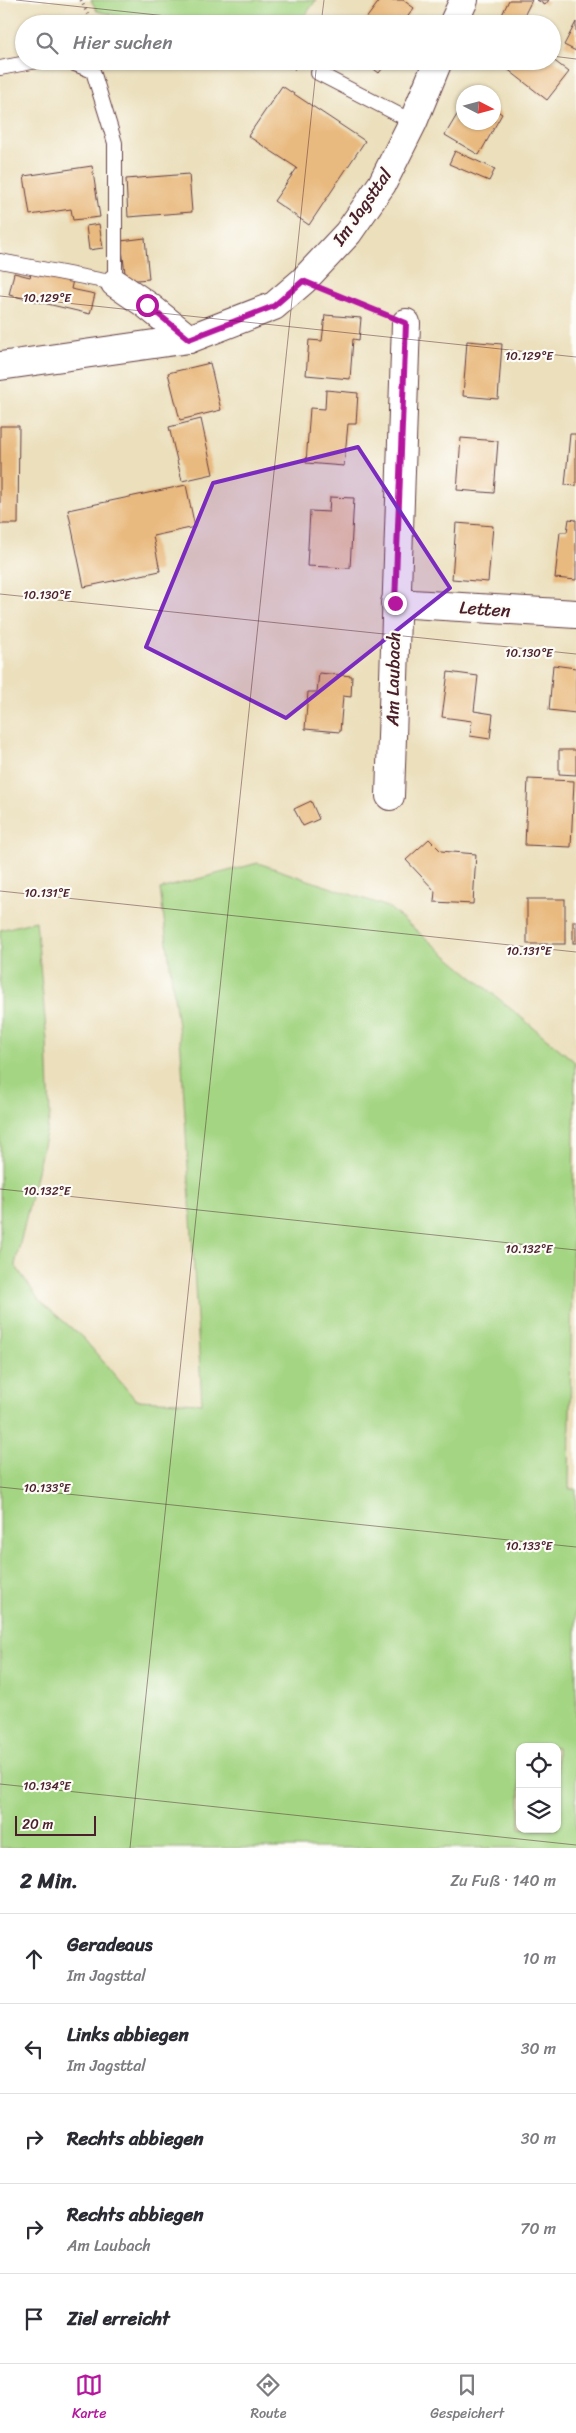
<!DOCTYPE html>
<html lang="de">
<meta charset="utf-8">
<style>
:root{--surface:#fff;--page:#f7f7f7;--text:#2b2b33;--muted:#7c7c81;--line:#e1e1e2;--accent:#b5179e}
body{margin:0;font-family:Sriracha,sans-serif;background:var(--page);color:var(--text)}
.controls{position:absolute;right:15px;bottom:15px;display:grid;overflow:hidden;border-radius:10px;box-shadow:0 1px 4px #0004}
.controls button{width:45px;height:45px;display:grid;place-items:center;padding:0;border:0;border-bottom:1px solid var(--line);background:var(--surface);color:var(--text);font:25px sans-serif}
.compass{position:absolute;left:456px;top:85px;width:45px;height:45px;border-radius:50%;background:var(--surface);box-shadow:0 1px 4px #0004;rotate:96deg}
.scale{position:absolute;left:15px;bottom:12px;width:81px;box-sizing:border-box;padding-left:5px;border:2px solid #4a1f2b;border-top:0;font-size:14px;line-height:18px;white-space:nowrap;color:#4a1f2b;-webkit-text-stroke:4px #fdfcf7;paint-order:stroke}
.stop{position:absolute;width:15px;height:15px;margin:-11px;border:4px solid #b5179e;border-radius:50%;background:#fff}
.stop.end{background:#b5179e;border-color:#fff;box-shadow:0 1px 5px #0008}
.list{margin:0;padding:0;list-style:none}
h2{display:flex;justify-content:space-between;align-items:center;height:65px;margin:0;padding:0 20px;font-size:21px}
h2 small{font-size:16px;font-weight:400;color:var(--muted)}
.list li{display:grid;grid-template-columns:32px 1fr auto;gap:15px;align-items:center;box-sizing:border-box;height:90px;padding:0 20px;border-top:1px solid var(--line)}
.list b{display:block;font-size:19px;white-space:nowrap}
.list p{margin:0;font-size:16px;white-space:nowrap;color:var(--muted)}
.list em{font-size:16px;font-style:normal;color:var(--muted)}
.icon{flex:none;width:28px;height:28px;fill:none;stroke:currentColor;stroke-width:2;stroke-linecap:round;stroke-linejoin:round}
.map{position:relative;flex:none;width:576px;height:1848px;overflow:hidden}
.search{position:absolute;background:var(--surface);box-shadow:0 1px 4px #0004;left:15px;right:15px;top:15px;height:55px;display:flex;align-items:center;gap:12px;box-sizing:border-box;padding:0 18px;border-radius:28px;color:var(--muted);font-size:19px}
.sheet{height:515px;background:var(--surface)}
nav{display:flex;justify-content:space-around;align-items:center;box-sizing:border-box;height:70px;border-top:1px solid var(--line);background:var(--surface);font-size:14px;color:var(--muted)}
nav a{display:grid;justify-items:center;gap:2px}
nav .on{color:var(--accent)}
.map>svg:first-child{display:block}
</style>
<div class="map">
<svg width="576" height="1848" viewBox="0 0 576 1848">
<rect width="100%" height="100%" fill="#fdfcf7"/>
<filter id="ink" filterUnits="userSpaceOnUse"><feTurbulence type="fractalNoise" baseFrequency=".02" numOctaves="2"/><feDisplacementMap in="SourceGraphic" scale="10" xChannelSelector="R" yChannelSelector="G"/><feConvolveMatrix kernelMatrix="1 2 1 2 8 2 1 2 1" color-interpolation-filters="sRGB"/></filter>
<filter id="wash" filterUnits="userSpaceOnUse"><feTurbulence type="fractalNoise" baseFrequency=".0096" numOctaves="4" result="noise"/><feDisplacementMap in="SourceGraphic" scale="20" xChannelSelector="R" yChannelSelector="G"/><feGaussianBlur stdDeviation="1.12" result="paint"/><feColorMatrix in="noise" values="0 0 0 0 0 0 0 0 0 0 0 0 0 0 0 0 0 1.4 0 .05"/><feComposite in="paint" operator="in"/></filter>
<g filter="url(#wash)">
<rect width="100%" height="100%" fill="#ebdfbc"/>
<g fill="#a4d583" stroke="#777a57" fill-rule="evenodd">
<polygon points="91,0 316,0 299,24 151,24 97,11"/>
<path d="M258 863 388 907 575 1062 569 1489H576V1848H0V930L36 921 47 1041 50 1116 15 1265 39 1300 83 1338 136 1400 202 1403 181 1049 160 889ZM520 1747H557V1829H520Z"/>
</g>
<g id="blocks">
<g fill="#e9ba7f">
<polygon points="380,0 403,0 414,8 403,23 405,24 362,24"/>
<polygon points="509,0 532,0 520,24 500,19"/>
<polygon points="537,0 549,0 545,5"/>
<polygon points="576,22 576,51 564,45"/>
<polygon points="552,59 569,72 547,100 497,61 552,61"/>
<polygon points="363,61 388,61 379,73"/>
<polygon points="282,86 365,141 309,225 274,201 297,168 248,136"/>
<polygon points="464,103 464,122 494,122 494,109 502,114 479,155 445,135"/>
<polygon points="455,151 495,169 489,181 449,164"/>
<polygon points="92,166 100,217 73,220 71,209 30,215 24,176"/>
<polygon points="189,174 192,212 128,217 126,179"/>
<polygon points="99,224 103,248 89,250 86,226"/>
<polygon points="145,238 149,279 126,281 121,241"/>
<polygon points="32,271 73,280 71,289 95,294 90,314 9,295 14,273 30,277"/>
<polygon points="325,315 361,318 359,340 353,339 350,379 306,375 309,340 322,341"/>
<polygon points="467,341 502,344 498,399 463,396"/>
<polygon points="210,363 221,410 180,420 168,373"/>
<polygon points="326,390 358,393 356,424 348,424 344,466 306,463 310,408 325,409"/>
<polygon points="201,419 213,474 182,481 169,427"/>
<polygon points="0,426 19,426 18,524 0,524"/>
<polygon points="570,434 576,434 576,486 565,485"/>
<polygon points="461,438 498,441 494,493 457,490"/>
<polygon points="186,485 195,527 153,536 160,571 84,587 68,510"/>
<polygon points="330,497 354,498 350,568 307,566 310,511 329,512"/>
<polygon points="569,519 576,520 576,580 555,578 560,532 567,532"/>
<polygon points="456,523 493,526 488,582 452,579"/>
<polygon points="553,665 576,668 576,713 549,710"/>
<polygon points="448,672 478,676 474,711 493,714 490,739 470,736 472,721 442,717"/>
<polygon points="319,673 352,676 351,697 343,696 340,732 305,729 308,692 317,692"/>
<polygon points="559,750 576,750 576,775 559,774"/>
<polygon points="528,779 574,781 571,847 525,845"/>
<polygon points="311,801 319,819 303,826 294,809"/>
<polygon points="429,839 441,851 476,854 473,904 434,902 435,891 406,860"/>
<rect x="527" y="899" width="38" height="45"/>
<rect x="573" y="921" width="3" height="22"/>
</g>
</g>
</g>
<g filter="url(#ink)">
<use href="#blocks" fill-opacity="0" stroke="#623c41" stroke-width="1"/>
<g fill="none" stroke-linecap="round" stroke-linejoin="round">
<g stroke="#623c41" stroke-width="16">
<g id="lane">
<polyline points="0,68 37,61"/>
<polyline points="318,73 413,122"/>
<polyline points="0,261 115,283 115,143 93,71 67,61"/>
</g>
</g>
<g stroke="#623c41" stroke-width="30">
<g id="street">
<polyline points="115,283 147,305 189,339"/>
<polyline points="395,603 576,614"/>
<polyline points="390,796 406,323"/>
</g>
</g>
<g stroke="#623c41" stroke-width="30">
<g id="secondary">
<polyline points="453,24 464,0"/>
<polyline points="0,366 189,339 274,306 303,281 348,233 382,184 413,122 438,61"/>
</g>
</g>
<g stroke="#623c41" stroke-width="3" stroke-dasharray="1 4" stroke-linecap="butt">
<polyline points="81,0 91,22 101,24"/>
<polyline points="265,61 298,69"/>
<polyline points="330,292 382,313"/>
</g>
<use href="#lane" stroke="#fff" stroke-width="14"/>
<use href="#street" stroke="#fff" stroke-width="28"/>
<use href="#secondary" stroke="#fff" stroke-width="28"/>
</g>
</g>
<g fill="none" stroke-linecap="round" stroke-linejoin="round" filter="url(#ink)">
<polyline stroke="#b5179e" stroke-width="6" points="147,305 189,339 274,306 303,281 406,323 395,603"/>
</g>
<path fill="#7b2cbf" fill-opacity="0.2" stroke="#7b2cbf" stroke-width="4" stroke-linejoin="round" d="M358 447 450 588 286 718 146 647 213 483Z"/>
<path fill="none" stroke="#4a1f2b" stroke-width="1" stroke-opacity="0.45" d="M16 0 242 24M321 24 324 0M552 56 576 59M0 296 576 357M0 594 576 654M0 891 576 952M0 1189 576 1250M0 1487 576 1547M0 1784 576 1845M130 1848 317 61"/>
<g text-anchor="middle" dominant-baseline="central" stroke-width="4.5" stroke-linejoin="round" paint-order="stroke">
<g font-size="18" fill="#4a1f2b" stroke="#fdfcf7">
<text transform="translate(362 207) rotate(-55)">Im Jagsttal</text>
<text transform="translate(485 609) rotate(4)">Letten</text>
<text transform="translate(393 679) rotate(-89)">Am Laubach</text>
</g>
</g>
<g font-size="12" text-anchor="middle" fill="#4a1f2b" stroke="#fdfcf7" stroke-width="4.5" stroke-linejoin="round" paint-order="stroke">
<text x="47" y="302">10.129°E</text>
<text x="529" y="360">10.129°E</text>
<text x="47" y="599">10.130°E</text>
<text x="529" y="657">10.130°E</text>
<text x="47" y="897">10.131°E</text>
<text x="529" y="955">10.131°E</text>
<text x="47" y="1195">10.132°E</text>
<text x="529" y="1253">10.132°E</text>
<text x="47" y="1492">10.133°E</text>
<text x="529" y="1550">10.133°E</text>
<text x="47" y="1790">10.134°E</text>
</g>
</svg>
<div class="controls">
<button><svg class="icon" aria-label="locate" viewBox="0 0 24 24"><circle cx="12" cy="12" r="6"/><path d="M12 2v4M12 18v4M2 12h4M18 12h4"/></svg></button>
<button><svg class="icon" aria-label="layers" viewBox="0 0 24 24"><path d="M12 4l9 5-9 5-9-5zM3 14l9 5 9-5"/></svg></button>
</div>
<svg class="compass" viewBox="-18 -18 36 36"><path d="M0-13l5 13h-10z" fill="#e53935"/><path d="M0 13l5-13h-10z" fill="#7c7c81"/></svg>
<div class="scale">20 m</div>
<div class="stop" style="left:147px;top:305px"></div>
<div class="stop end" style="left:395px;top:603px"></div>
<div class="search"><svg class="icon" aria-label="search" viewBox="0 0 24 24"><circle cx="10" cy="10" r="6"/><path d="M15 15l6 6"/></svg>Hier suchen</div>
</div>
<section class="sheet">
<h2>2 Min.<small>Zu Fuß · 140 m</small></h2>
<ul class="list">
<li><svg class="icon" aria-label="ahead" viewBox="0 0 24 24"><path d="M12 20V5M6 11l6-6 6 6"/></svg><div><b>Geradeaus</b><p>Im Jagsttal</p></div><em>10 m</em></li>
<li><svg class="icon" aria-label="left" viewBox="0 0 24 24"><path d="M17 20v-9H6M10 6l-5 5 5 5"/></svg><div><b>Links abbiegen</b><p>Im Jagsttal</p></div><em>30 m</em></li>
<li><svg class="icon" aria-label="right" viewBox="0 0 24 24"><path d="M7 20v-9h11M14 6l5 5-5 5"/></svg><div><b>Rechts abbiegen</b></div><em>30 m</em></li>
<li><svg class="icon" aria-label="right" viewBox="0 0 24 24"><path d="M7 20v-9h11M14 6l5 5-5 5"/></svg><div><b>Rechts abbiegen</b><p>Am Laubach</p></div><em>70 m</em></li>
<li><svg class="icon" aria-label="arrive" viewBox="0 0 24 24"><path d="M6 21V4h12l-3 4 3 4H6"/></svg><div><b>Ziel erreicht</b></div></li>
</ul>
</section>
<nav>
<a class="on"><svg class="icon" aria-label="map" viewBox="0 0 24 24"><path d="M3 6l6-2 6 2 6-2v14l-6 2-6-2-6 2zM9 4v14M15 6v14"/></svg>Karte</a>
<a><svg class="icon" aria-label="directions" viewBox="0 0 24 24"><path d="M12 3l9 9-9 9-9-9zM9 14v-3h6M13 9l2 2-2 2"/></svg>Route</a>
<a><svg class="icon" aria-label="saved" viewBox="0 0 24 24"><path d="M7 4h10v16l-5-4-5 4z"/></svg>Gespeichert</a>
</nav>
